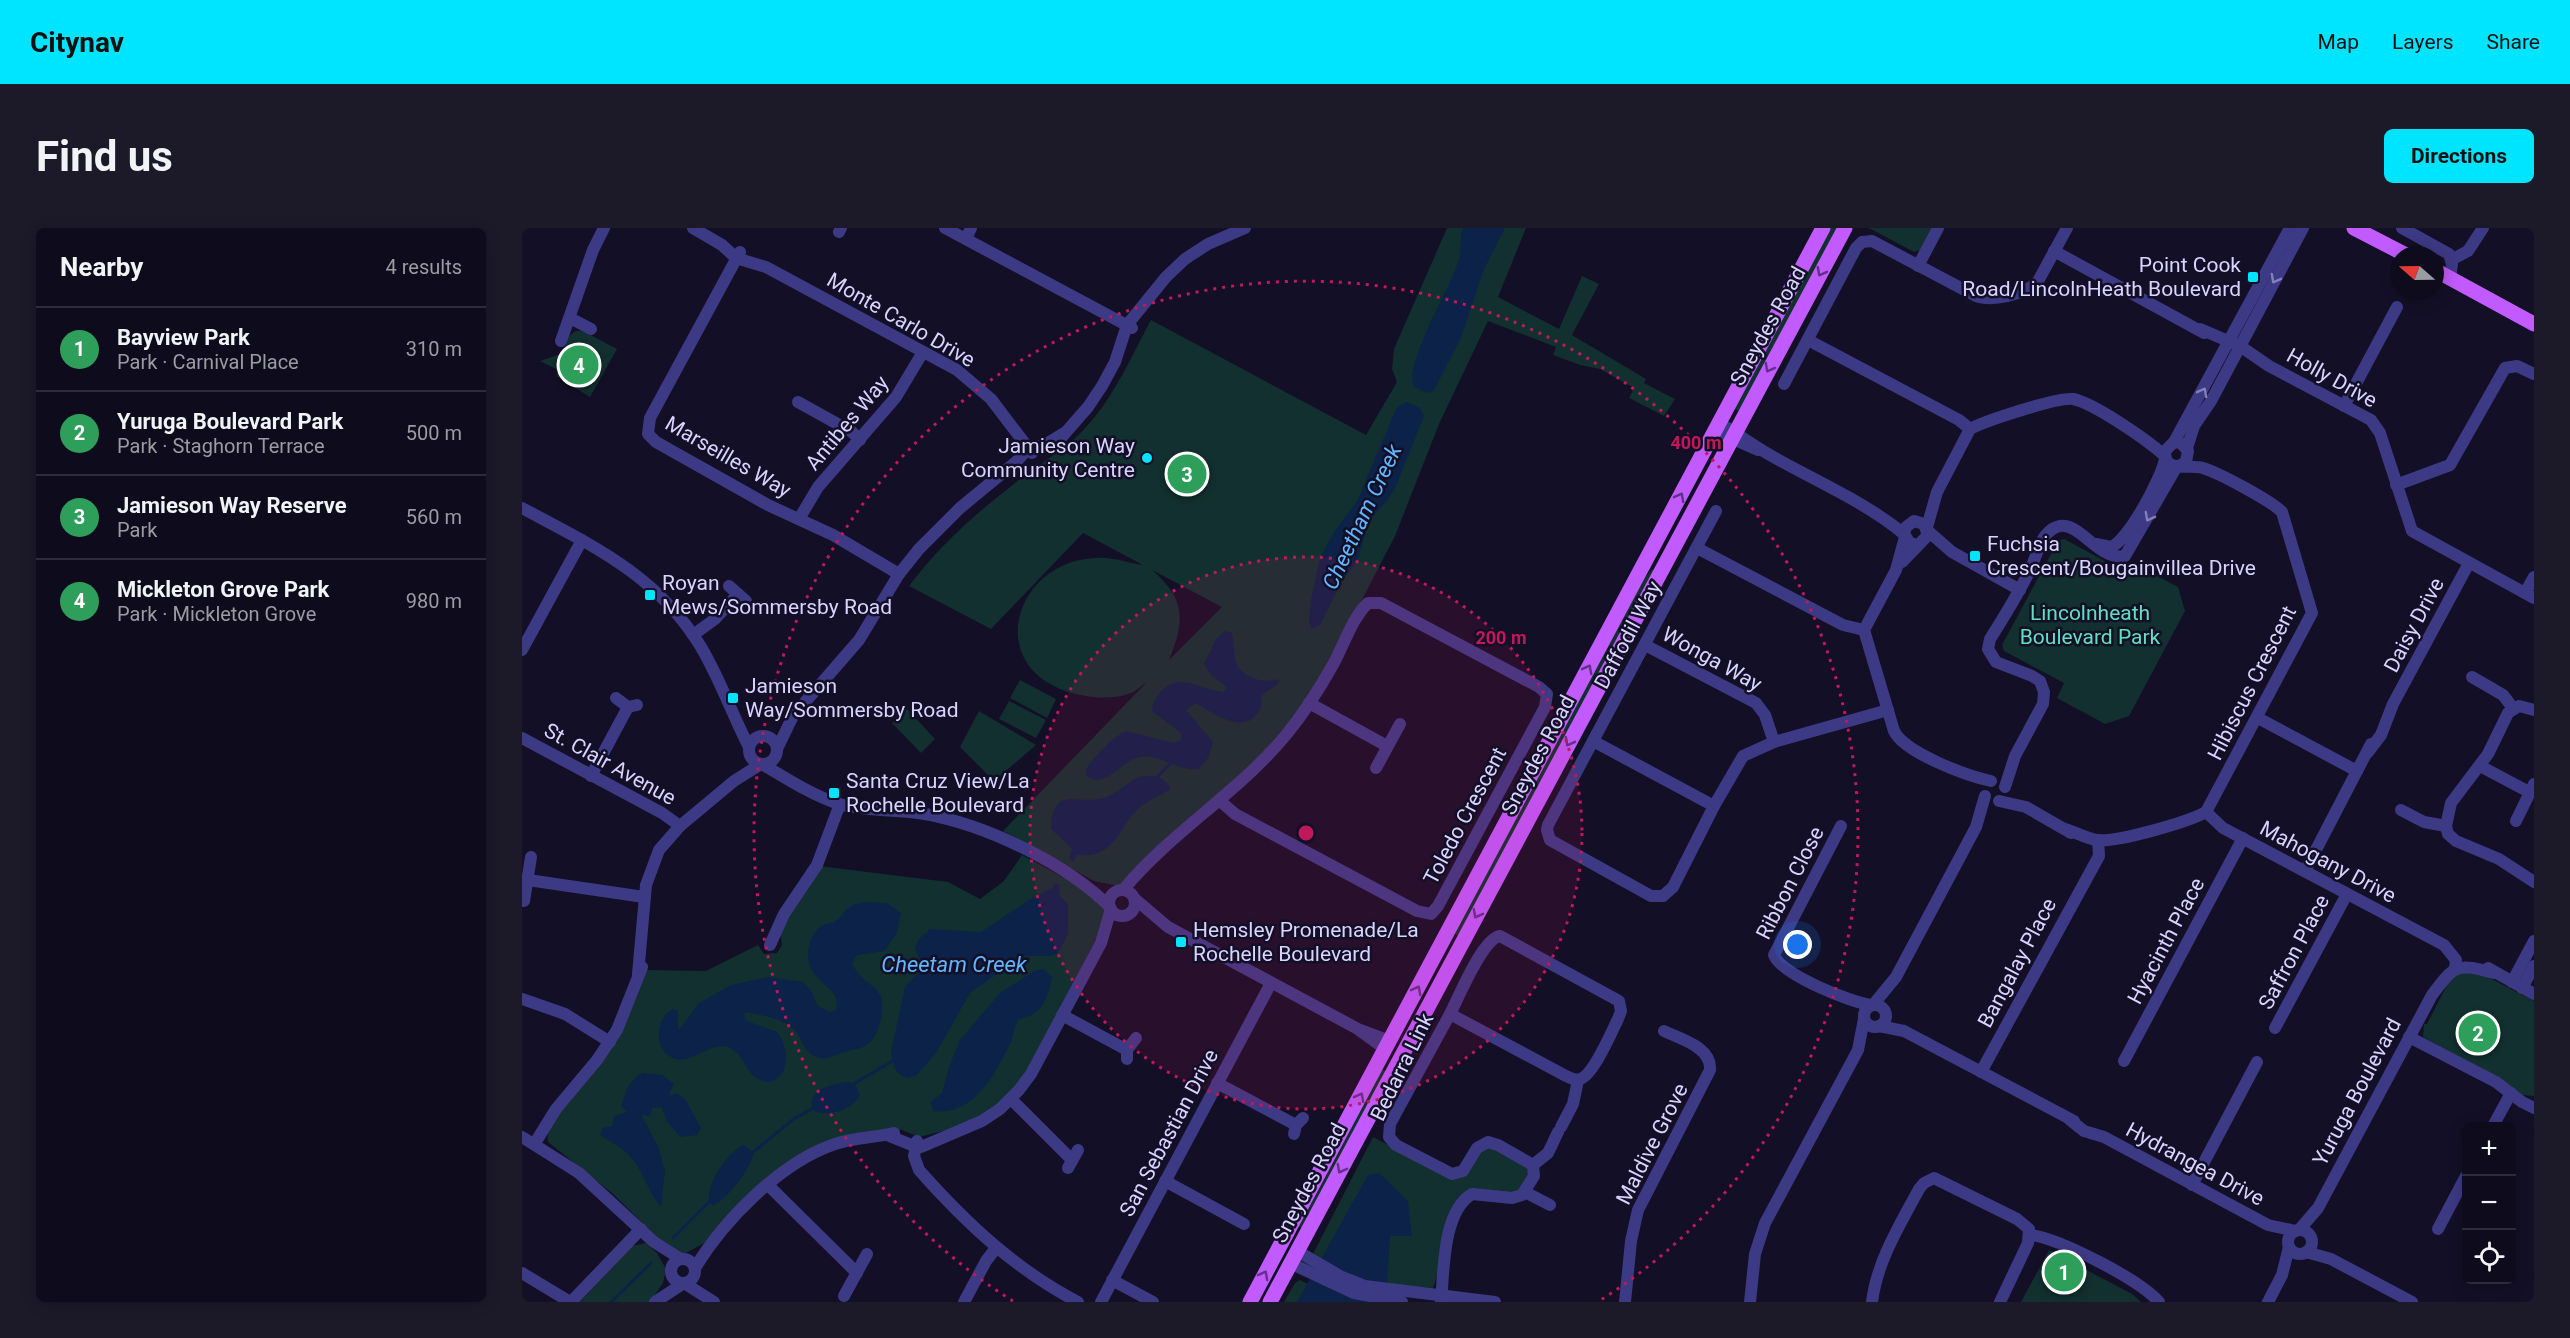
<!DOCTYPE html>
<meta charset="utf-8">
<style>
:root{--surface:#0e0b1c;--page:#1c1929;--text:#f1f3f6;--muted:#9b9ba3;--line:#2e2b3b;--accent:#00e5ff}
body{margin:0;font-family:Roboto,sans-serif;background:var(--page);color:var(--text)}
.controls{position:absolute;right:18px;bottom:18px;display:grid;overflow:hidden;border-radius:9px;box-shadow:0 3px 15px #0003}
.controls button{width:54px;height:54px;display:grid;place-items:center;padding:0;border:0;border-bottom:2px solid var(--line);background:var(--surface);color:var(--text);font:30px sans-serif}
.compass{position:absolute;left:1868px;top:18px;width:54px;height:54px;border-radius:50%;background:var(--surface);box-shadow:0 3px 15px #0003;rotate:290deg}
.you{position:absolute;left:1276px;top:717px;width:21px;height:21px;margin:-15px;border:4px solid #fff;border-radius:50%;background:#1a73e8;box-shadow:0 0 0 9px #1a73e833}
.badge{display:grid;place-items:center;width:39px;height:39px;border-radius:50%;background:var(--accent);color:#fff;font-size:20px;font-weight:700}
.pin{position:absolute;translate:-50% -50%;border:3px solid #fff;box-shadow:0 2px 6px #0006}
.list{margin:0;padding:0;list-style:none}
h2{display:flex;justify-content:space-between;align-items:center;height:78px;margin:0;padding:0 24px;font-size:26px}
h2 small{font-size:20px;font-weight:400;color:var(--muted)}
.list li{display:grid;grid-template-columns:39px 1fr auto;gap:18px;align-items:center;box-sizing:border-box;height:84px;padding:0 24px;border-top:2px solid var(--line)}
.list b{display:block;font-size:22px;white-space:nowrap}
.list p{margin:0;font-size:20px;white-space:nowrap;color:var(--muted)}
.list em{font-size:20px;font-style:normal;color:var(--muted)}
.icon{flex:none;width:33px;height:33px;fill:none;stroke:currentColor;stroke-width:2;stroke-linecap:round;stroke-linejoin:round}
.map{position:relative;flex:none;width:2012px;height:1074px;overflow:hidden;border-radius:9px}
header{display:flex;align-items:center;gap:36px;box-sizing:border-box;height:84px;padding:0 30px;background:var(--accent);color:#111}
header strong{font-size:28px}
nav{display:flex;gap:33px;margin-inline-start:auto;font-size:21px}
.intro{display:flex;align-items:center;justify-content:space-between;box-sizing:border-box;height:144px;padding:0 36px}
h1{margin:0;font-size:42px}
.button{padding:15px 27px;border-radius:9px;background:var(--accent);color:#111;font-size:21px;font-weight:700}
main{display:flex;gap:36px;padding:0 36px}
aside{flex:1;background:var(--surface);border-radius:9px;box-shadow:0 3px 15px #0003}
.map>svg:first-child{display:block}
</style>
<header>
<strong>Citynav</strong>
<nav><a>Map</a><a>Layers</a><a>Share</a></nav>
</header>
<div class="intro"><h1>Find us</h1><a class="button">Directions</a></div>
<main>
<aside>
<h2>Nearby<small>4 results</small></h2>
<ul class="list">
<li><span class="badge" style="background:#2e9e5b">1</span><div><b>Bayview Park</b><p>Park · Carnival Place</p></div><em>310 m</em></li>
<li><span class="badge" style="background:#2e9e5b">2</span><div><b>Yuruga Boulevard Park</b><p>Park · Staghorn Terrace</p></div><em>500 m</em></li>
<li><span class="badge" style="background:#2e9e5b">3</span><div><b>Jamieson Way Reserve</b><p>Park</p></div><em>560 m</em></li>
<li><span class="badge" style="background:#2e9e5b">4</span><div><b>Mickleton Grove Park</b><p>Park · Mickleton Grove</p></div><em>980 m</em></li>
</ul>
</aside>
<div class="map">
<svg width="2012" height="1074" viewBox="0 0 2012 1074">
<rect width="100%" height="100%" fill="#130f26"/>
<g fill="#12302f" fill-rule="evenodd">
<path d="M925 0H1004L976 69 1037 101 1060 48 1077 56 1050 107 1124 151 1122 155 1153 171 1142 188 1107 170 1112 160 1078 141 1058 137 1031 127 1034 119 966 93 917 196 873 308 800 449 754 513 597 658 572 653 481 603 624 455C619 458 614 463 609 465 592 472 567 470 550 465 461 440 491 335 572 330 590 328 606 335 621 337L561 305 469 401 387 358C420 314 459 281 502 248 524 231 547 219 566 197 593 167 610 127 629 92L844 207 875 154 870 141 872 121ZM630 342 700 379 647 432C663 393 664 371 630 342Z"/>
<polygon points="1306,0 1315,0 1217,183 1211,180"/>
<polygon points="1347,0 1409,0 1398,22 1392,24"/>
<polygon points="54,103 61,103 95,121 68,169 34,148 36,142 18,133 39,126 48,107"/>
<polygon points="1542,311 1607,346 1613,336 1656,359 1663,383 1607,488 1583,496 1535,470 1542,455 1482,423 1480,417 1536,313"/>
<polygon points="1130,341 1133,343 937,708 930,705 1116,359"/>
<polygon points="498,452 534,471 525,490 488,470"/>
<polygon points="487,473 524,492 514,510 477,491"/>
<polygon points="385,481 413,511 399,525 370,495"/>
<polygon points="457,483 514,517 472,553 438,519"/>
<path d="M500 627 561 660 581 675 585 690 505 845 470 883 433 900 397 909 380 902H370L291 921 184 1014 162 1026 136 1010 90 965 26 914C23 900 38 885 47 874 83 830 107 798 123 742L184 743 236 717 242 726 255 725 260 717 258 702 297 638 426 654 458 671 482 653Z"/>
<polygon points="1936,743 1966,749 2012,773 2012,868 2001,867 1901,809 1902,796 1905,796 1924,759 1923,756"/>
<polygon points="858,840 865,844 781,1001 774,997"/>
<polygon points="851,909 931,951 945,947 961,921 971,919 1005,939 1007,946 994,966 946,964 911,1060 847,1055 791,1026"/>
<polygon points="124,1015 135,1025 144,1041 141,1055 128,1074 58,1074 110,1018"/>
<polygon points="1527,1022 1610,1066 1619,1074 1499,1074"/>
<polygon points="778,1052 821,1074 762,1074 773,1055"/>
</g>
<g fill="#0c2248">
<path d="M941 0H983L962 41 939 110 912 162 905 165 892 159C881 133 932 57 938 27 940 17 937 10 941 0Z"/>
<polygon points="885,174 898,180 902,188 874,258 865,273 847,292 835,333 820,353 798,397 790,401 787,395 789,372 798,330 812,304 835,273 875,179"/>
<path d="M703 403 710 405C712 414 711 422 713 430 717 449 739 456 756 451L758 453C754 460 744 462 740 468 738 472 741 477 738 481 724 510 691 485 674 475L664 482 691 514 686 530 677 541C657 544 637 525 618 529 599 532 586 561 565 549L564 541C575 526 588 511 604 503L652 515 659 512V505L630 483C630 476 633 472 637 466 656 441 679 463 702 464L705 459 689 447 682 436 694 411Z"/>
<path d="M620 548C631 547 645 549 648 561 638 569 627 571 616 581 600 596 594 623 569 627 565 628 560 626 555 627L551 634 547 631 550 621 529 601C531 552 559 581 587 568 599 563 607 552 620 548Z"/>
<path d="M534 655 538 657 537 667 546 676V706L536 725 528 728H500L448 765 414 825 395 847 386 850C374 848 370 835 369 824L383 759 395 746 400 736 393 721 396 712 408 701 459 704 507 672 530 660Z"/>
<path d="M342 674 365 675 379 685 375 704 363 723 335 727 330 735C338 754 354 756 359 769 363 781 357 808 346 816 338 822 329 821 320 825 311 828 304 833 294 829 282 824 281 813 274 804 261 789 241 788 224 784L222 787 225 793 255 804C267 818 269 848 248 854 223 853 226 829 208 820 190 811 169 838 151 830 131 822 133 790 151 781L156 783V801H158L177 775 209 757 245 749 281 754 290 764 295 777 307 784 314 782C322 756 279 756 287 718 289 709 292 704 299 698 303 695 307 696 312 694 327 684 319 679 342 674Z"/>
<path d="M522 741 530 749C525 774 521 785 496 792 492 799 492 806 489 814 474 844 452 889 411 883L409 874 420 865 427 839 438 812 478 765 514 742Z"/>
<path d="M121 845 140 847 152 856 147 866 148 868 155 865 163 871 179 900 175 907 158 909 144 892 140 879 130 880 128 889 119 886 137 921 143 943 139 979C125 963 121 941 106 926 98 917 87 914 78 907L81 900 90 898 92 888 106 884 99 879C103 865 107 851 121 845Z"/>
<path d="M328 854 334 858 338 866C332 881 310 888 294 884 277 864 313 854 328 854Z"/>
<path d="M222 917 231 924C233 936 201 977 190 977L187 974C184 956 205 924 222 917Z"/>
<polygon points="857,945 886,973 890,1008 868,1008 864,1074 775,1074 846,947"/>
</g>
<g fill="none" stroke-linecap="round" stroke-linejoin="round">
<g stroke="#0c2248" stroke-width="3">
<polyline points="633,551 650,534"/>
<polyline points="328,858 372,832"/>
<polyline points="230,925 273,890 292,880"/>
<polyline points="151,1010 188,973"/>
<polyline points="89,1074 129,1035"/>
</g>
<g stroke="#3d3a85" stroke-width="12">
<polyline points="171,0 200,17 214,30 244,39 435,142 469,171 510,225"/>
<polyline points="423,0 610,100"/>
<polyline points="1880,0 1927,26 1930,36 1928,50"/>
<polyline points="317,4 319,0"/>
<polyline points="444,11 449,0"/>
<polyline points="1532,23 1682,105"/>
<polyline points="218,24 128,190 126,206 134,214 246,277 311,307 377,346"/>
<polyline points="1929,32 1946,23 1961,0"/>
<polyline points="1396,38 1416,0"/>
<polyline points="48,90 69,101"/>
<polyline points="1678,101 1718,118 1747,138 1849,192 1858,205 1890,303 2012,370"/>
<polyline points="1286,112 1437,192 1448,201"/>
<polyline points="39,113 71,22 82,0"/>
<path d="M1262 156 1334 20 1340 14 1350 13 1452 67C1469 75 1501 66 1515 55L1545 0"/>
<polyline points="276,174 330,204 338,212"/>
<polyline points="1822,178 1875,79"/>
<path d="M1197 195C1215 205 1230 217 1248 227 1293 253 1342 273 1382 306"/>
<polyline points="1193,203 1236,222"/>
<polyline points="538,211 566,179 580,158 593,134 605,97 644,49 663,31 686,16 723,0"/>
<polyline points="1652,214 1768,0"/>
<polyline points="1665,220 1672,198 1689,173 1781,0"/>
<polyline points="1874,257 1928,237 1983,140 1995,138 2012,146"/>
<path d="M0 280C71 318 135 347 179 419 198 451 210 486 227 519"/>
<polyline points="1194,283 1026,597 1025,602 1028,612 1129,668 1141,668 1151,659 1192,578 1221,528 1252,514 1366,482"/>
<polyline points="277,291 296,259 374,169 401,124"/>
<path d="M1405 299 1415 264 1448 201C1463 193 1535 169 1551 171 1572 175 1625 212 1642 227"/>
<polyline points="1406,303 1430,324 1498,362"/>
<path d="M1383 309 1374 342 1342 402 1372 503C1383 525 1445 548 1469 553"/>
<path d="M1574 316 1589 319C1606 313 1640 249 1643 231"/>
<polyline points="1175,320 1321,397 1342,402"/>
<polyline points="1380,334 1406,307 1402,296 1392,293 1384,299 1382,306 1388,315 1396,317"/>
<polyline points="207,358 224,373"/>
<polyline points="2003,365 2012,349"/>
<polyline points="171,407 193,391 216,366"/>
<polyline points="1123,417 1234,475 1243,487 1252,514"/>
<polyline points="0,422 60,312"/>
<polyline points="1950,449 1981,467 1991,480"/>
<polyline points="94,470 106,479 115,477"/>
<polyline points="787,475 865,518"/>
<polyline points="2012,482 1997,478 1986,485 1966,526 1929,575 1924,598 1926,606 1934,613 1977,631 2012,654"/>
<polyline points="1736,490 1835,543"/>
<circle cx="241" cy="522" r="14"/>
<polyline points="0,510 140,585 158,598"/>
<polyline points="1071,513 1192,578"/>
<polyline points="255,521 271,488 337,412 377,346 397,321 438,280 494,234 505,222 524,216 542,205"/>
<polyline points="1846,524 1859,507 1871,476 1947,335"/>
<path d="M240 536C265 551 290 567 317 576 345 584 374 581 403 586 464 597 544 635 588 679"/>
<polyline points="1958,538 2007,564"/>
<polyline points="854,540 878,496"/>
<polyline points="69,548 106,479"/>
<path d="M1483 559 1493 528 1521 476 1522 464 1518 453 1510 448 1474 434 1466 421 1468 411C1482 389 1496 366 1508 342 1513 332 1516 318 1523 308 1527 303 1532 299 1538 298 1559 295 1577 333 1603 328L1655 238"/>
<polyline points="1477,573 1504,579 1549,605"/>
<polyline points="1879,582 1902,594 1924,598"/>
<polyline points="1684,584 1701,600 1922,717 1934,732 1933,740"/>
<polyline points="1994,593 2012,556"/>
<path d="M1319 598 1252 727C1260 747 1328 774 1349 777"/>
<path d="M1543 601C1553 604 1564 610 1574 612 1594 615 1666 594 1684 584L1790 385 1760 284C1748 272 1697 245 1681 240 1671 237 1655 241 1648 236 1643 233 1643 228 1643 223L1652 214 1659 215 1666 223 1664 234 1657 238"/>
<polyline points="1783,643 1849,516"/>
<polyline points="6,652 122,669"/>
<path d="M601 662C649 604 716 565 764 507 782 485 798 460 812 435 822 416 831 389 846 375H859L1017 459 1025 466 1023 479 916 678 909 686 895 683 713 586 697 572"/>
<circle cx="600" cy="675" r="13"/>
<polyline points="613,671 646,699 836,801 868,813"/>
<polyline points="2,673 9,629"/>
<path d="M978 708 1097 773 1099 783 1096 791C1090 803 1071 848 1058 851 1053 853 1049 850 1044 848L928 786C937 769 960 711 978 708Z"/>
<polyline points="248,717 262,686 295,637 318,576"/>
<polyline points="1966,740 2012,766"/>
<polyline points="116,746 124,657 137,622 158,598 212,553 239,536"/>
<polyline points="1990,754 2012,713"/>
<polyline points="2000,760 2012,738"/>
<polyline points="0,771 43,786 88,814"/>
<circle cx="1353" cy="788" r="11"/>
<polyline points="1351,777 1374,749 1454,599 1463,568"/>
<polyline points="928,786 868,896 867,909 874,917 930,946 941,943 955,920 966,914 976,917 1011,937"/>
<polyline points="540,787 605,822"/>
<polyline points="1357,798 1382,803 1552,893"/>
<polyline points="1753,800 1825,666"/>
<polyline points="837,802 863,821"/>
<polyline points="1887,809 1974,854 2000,874 2012,880"/>
<polyline points="605,831 605,822 614,810"/>
<polyline points="1602,833 1721,610"/>
<polyline points="1459,844 1577,628 1576,612"/>
<polyline points="695,855 774,897"/>
<polyline points="489,871 549,931"/>
<polyline points="1547,891 1562,903 1582,909 1746,997 1774,1003"/>
<polyline points="1971,898 1989,865"/>
<polyline points="1039,899 1051,876 1056,852"/>
<polyline points="772,906 774,897 781,890"/>
<polyline points="365,907 392,918 399,919 460,893 478,881 497,862 509,846 579,715 589,681"/>
<polyline points="0,909 57,945 132,1014 159,1031"/>
<path d="M395 913 392 928 397 942C444 995 494 1042 556 1074"/>
<polyline points="13,915 34,881 75,832 95,802 120,739"/>
<polyline points="546,940 556,922"/>
<polyline points="643,953 722,996"/>
<polyline points="246,957 335,1045"/>
<polyline points="1670,957 1735,834"/>
<polyline points="1003,964 1028,977"/>
<polyline points="1916,1001 1944,948"/>
<path d="M1777 1002 1796 980 1910 767C1933 736 1935 735 1972 745"/>
<circle cx="1778" cy="1014" r="12"/>
<path d="M1508 1007C1537 1010 1618 1052 1637 1074"/>
<polyline points="775,1023 818,1048 843,1058 973,1074"/>
<polyline points="1784,1024 1809,1031 1890,1074"/>
<circle cx="161" cy="1043" r="12"/>
<polyline points="768,1035 832,1065 880,1074"/>
<path d="M173 1040C202 992 259 934 313 916 333 909 353 910 372 905"/>
<polyline points="0,1045 48,1074"/>
<polyline points="590,1052 631,1074"/>
<polyline points="162,1055 192,1074"/>
<polyline points="322,1068 345,1026"/>
<polyline points="49,1074 119,1001"/>
<polyline points="133,1074 162,1055"/>
<polyline points="442,1074 464,1033 474,1020"/>
<polyline points="579,1074 749,755"/>
<path d="M919 1074C922 1044 920 984 950 966L990 970 1000 967 1012 948 1011 937 1026 925 1036 904"/>
<path d="M1103 1074 1109 1013 1116 982 1188 842C1190 819 1158 811 1142 803"/>
<polyline points="1228,1074 1233,1026 1243,995 1336,822 1342,791"/>
<path d="M1350 1074C1355 1033 1378 997 1397 961L1402 955 1412 950 1495 991 1507 1001 1506 1015 1478 1074"/>
<polyline points="1746,1074 1760,1047 1767,1019"/>
</g>
<g stroke="#c25bff" stroke-width="15">
<polyline points="1832,0 1884,27"/>
<polyline points="1913,42 2012,96"/>
<polyline points="728,1074 1301,0"/>
<polyline points="748,1074 1323,0"/>
</g>
</g>
<defs><path id="oneway-chevron" d="M-2-3.5L2.5 0L-2 3.5" fill="none" stroke-width="1.6" stroke-linecap="round" stroke-linejoin="round" transform="scale(1.5)"/></defs>
<g stroke="#623188">
<use href="#oneway-chevron" transform="translate(1299 44) rotate(118)"/>
<use href="#oneway-chevron" transform="translate(1247 140) rotate(119)"/>
<use href="#oneway-chevron" transform="translate(1158 269) rotate(-62)"/>
<use href="#oneway-chevron" transform="translate(1066 441) rotate(-62)"/>
<use href="#oneway-chevron" transform="translate(1047 514) rotate(118)"/>
<use href="#oneway-chevron" transform="translate(955 686) rotate(118)"/>
<use href="#oneway-chevron" transform="translate(895 762) rotate(-62)"/>
<use href="#oneway-chevron" transform="translate(838 869) rotate(-62)"/>
<use href="#oneway-chevron" transform="translate(819 941) rotate(118)"/>
<use href="#oneway-chevron" transform="translate(742 1047) rotate(-62)"/>
</g>
<g stroke="#837fbc">
<use href="#oneway-chevron" transform="translate(1753 51) rotate(118)"/>
<use href="#oneway-chevron" transform="translate(1681 164) rotate(-62)"/>
<use href="#oneway-chevron" transform="translate(1627 289) rotate(118)"/>
</g>
<circle cx="784" cy="605" r="276" fill="#c2185b" fill-opacity=".12"/>
<g fill="none" stroke="#c2185b" stroke-width="3" stroke-dasharray="3 6">
<circle cx="784" cy="605" r="276"/>
<path d="M491 1073A552 552 0 1 1 1077 1073"/>
</g>
<g fill="#00e5ff" stroke="#130f26" stroke-width="2">
<rect x="1725" y="43" width="12" height="12" rx="3"/>
<circle cx="625" cy="230" r="6"/>
<rect x="1447" y="322" width="12" height="12" rx="3"/>
<rect x="122" y="361" width="12" height="12" rx="3"/>
<rect x="205" y="464" width="12" height="12" rx="3"/>
<rect x="306" y="559" width="12" height="12" rx="3"/>
<rect x="653" y="708" width="12" height="12" rx="3"/>
</g>
<g text-anchor="middle" dominant-baseline="central" stroke-width="5" stroke-linejoin="round" paint-order="stroke">
<g font-size="21" fill="#d9d4ff" stroke="#130f26" text-anchor="start">
<text x="1719" y="37" text-anchor="end">Point Cook<tspan x="1719" dy="24">Road/LincolnHeath Boulevard</tspan></text>
<text x="613" y="218" text-anchor="end">Jamieson Way<tspan x="613" dy="24">Community Centre</tspan></text>
<text x="1465" y="316">Fuchsia<tspan x="1465" dy="24">Crescent/Bougainvillea Drive</tspan></text>
<text x="140" y="355">Royan<tspan x="140" dy="24">Mews/Sommersby Road</tspan></text>
<text x="223" y="458">Jamieson<tspan x="223" dy="24">Way/Sommersby Road</tspan></text>
<text x="324" y="553">Santa Cruz View/La<tspan x="324" dy="24">Rochelle Boulevard</tspan></text>
<text x="671" y="702">Hemsley Promenade/La<tspan x="671" dy="24">Rochelle Boulevard</tspan></text>
</g>
<g font-size="21" fill="#d9d4ff" stroke="#130f26">
<text transform="translate(379 92) rotate(30)">Monte Carlo Drive</text>
<text transform="translate(1246 98) rotate(-61)">Sneydes Road</text>
<text transform="translate(1810 150) rotate(29)">Holly Drive</text>
<text transform="translate(325 195) rotate(-50)">Antibes Way</text>
<text transform="translate(206 229) rotate(30)">Marseilles Way</text>
<text transform="translate(1892 397) rotate(-62)">Daisy Drive</text>
<text transform="translate(1106 407) rotate(-62)">Daffodil Way</text>
<text transform="translate(1190 431) rotate(29)">Wonga Way</text>
<text transform="translate(1730 455) rotate(-63)">Hibiscus Crescent</text>
<text transform="translate(1016 527) rotate(-62)">Sneydes Road</text>
<text transform="translate(88 536) rotate(29)">St. Clair Avenue</text>
<text transform="translate(943 588) rotate(-62)">Toledo Crescent</text>
<text transform="translate(1806 634) rotate(28)">Mahogany Drive</text>
<text transform="translate(1268 655) rotate(-63)">Ribbon Close</text>
<text transform="translate(1644 713) rotate(-62)">Hyacinth Place</text>
<text transform="translate(1772 724) rotate(-62)">Saffron Place</text>
<text transform="translate(1495 735) rotate(-62)">Bangalay Place</text>
<text transform="translate(880 839) rotate(-64)">Bedarra Link</text>
<text transform="translate(1835 864) rotate(-62)">Yuruga Boulevard</text>
<text transform="translate(647 905) rotate(-62)">San Sebastian Drive</text>
<text transform="translate(1130 916) rotate(-63)">Maldive Grove</text>
<text transform="translate(1673 936) rotate(28)">Hydrangea Drive</text>
<text transform="translate(787 955) rotate(-62)">Sneydes Road</text>
</g>
<g font-size="21" fill="#5fe0c0" stroke="#130f26">
<text x="1568" y="385">Lincolnheath<tspan x="1568" dy="24">Boulevard Park</tspan></text>
</g>
<g font-size="22" font-style="italic" fill="#62b6ff" stroke="#130f26">
<text transform="translate(840 289) rotate(-65)">Cheetham Creek</text>
<text x="432" y="736">Cheetam Creek</text>
</g>
</g>
<circle cx="784" cy="605" r="9" fill="#c2185b" stroke="#130f26" stroke-width="3"/>
<g font-size="18" text-anchor="middle" font-weight="bold" fill="#c2185b" stroke="#130f26" stroke-width="5" stroke-linejoin="round" paint-order="stroke">
<text x="1174" y="221">400 m</text>
<text x="979" y="416">200 m</text>
</g>
</svg>
<div class="controls">
<button>+</button>
<button>−</button>
<button><svg class="icon" aria-label="locate" viewBox="0 0 24 24"><circle cx="12" cy="12" r="6"/><path d="M12 2v4M12 18v4M2 12h4M18 12h4"/></svg></button>
</div>
<svg class="compass" viewBox="-18 -18 36 36"><path d="M0-13l5 13h-10z" fill="#e53935"/><path d="M0 13l5-13h-10z" fill="#9b9ba3"/></svg>
<div class="you"></div>
<div class="pin badge" style="left:1542px;top:1044px;background:#2e9e5b">1</div>
<div class="pin badge" style="left:1956px;top:805px;background:#2e9e5b">2</div>
<div class="pin badge" style="left:665px;top:246px;background:#2e9e5b">3</div>
<div class="pin badge" style="left:57px;top:137px;background:#2e9e5b">4</div>
</div>
</main>
